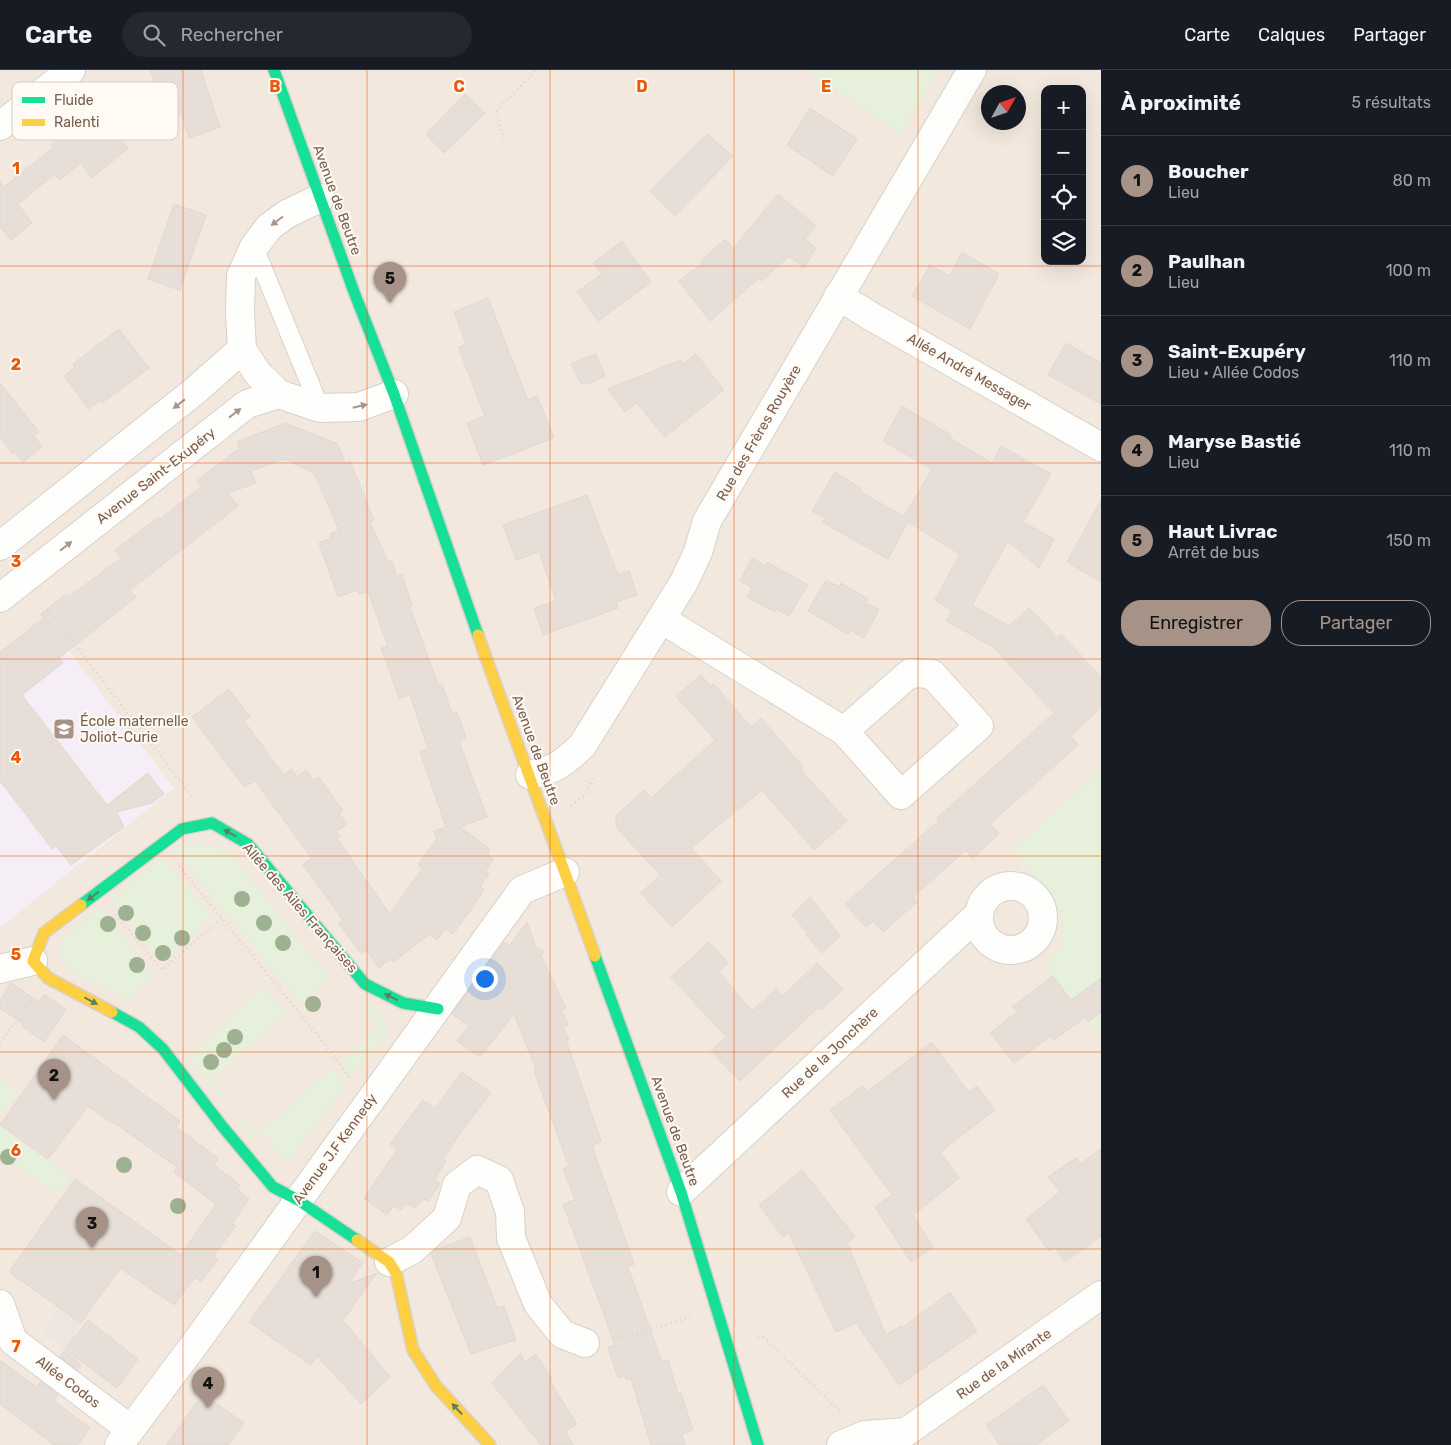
<!DOCTYPE html>
<html lang="fr">
<meta charset="utf-8">
<style>
:root{--surface:#171b24;--page:#242831;--text:#f1f3f6;--muted:#9ea1a6;--line:#363941;--accent:#a69286}
body{margin:0;font-family:Rubik,sans-serif;background:var(--page);color:var(--text)}
.controls{position:absolute;right:15px;top:15px;display:grid;overflow:hidden;border-radius:10px;box-shadow:0 5px 20px #0002}
.controls button{width:45px;height:45px;display:grid;place-items:center;padding:0;border:0;border-bottom:1px solid var(--line);background:var(--surface);color:var(--text);font:25px sans-serif}
.compass{position:absolute;left:981px;top:15px;width:45px;height:45px;border-radius:50%;background:var(--surface);box-shadow:0 5px 20px #0002;rotate:50deg}
.you{position:absolute;left:484px;top:908px;width:18px;height:18px;margin:-12px;border:4px solid #fff;border-radius:50%;background:#1a73e8;box-shadow:0 0 0 8px #1a73e833}
.badge{display:grid;place-items:center;width:32px;height:32px;border-radius:50%;background:var(--accent);color:#111;font-size:16px;font-weight:700}
.pin{position:absolute;translate:-50% -41px;filter:drop-shadow(0 1px 2px #0008)}
.pin::after{content:'';position:absolute;top:26px;width:18px;height:15px;background:inherit;clip-path:polygon(0 0,100% 0,50% 100%)}
.list{margin:0;padding:0;list-style:none}
h2{display:flex;justify-content:space-between;align-items:center;height:65px;margin:0;padding:0 20px;font-size:21px}
h2 small{font-size:16px;font-weight:400;color:var(--muted)}
.list li{display:grid;grid-template-columns:32px 1fr auto;gap:15px;align-items:center;box-sizing:border-box;height:90px;padding:0 20px;border-top:1px solid var(--line)}
.list b{display:block;font-size:19px;white-space:nowrap}
.list p{margin:0;font-size:16px;white-space:nowrap;color:var(--muted)}
.list em{font-size:16px;font-style:normal;color:var(--muted)}
.actions{display:flex;gap:10px;padding:15px 20px}
.actions a{flex:1;padding:11px 0;border:1px solid var(--accent);border-radius:20px;text-align:center;font-size:18px;color:var(--accent)}
.actions .main{background:var(--accent);color:#111}
.icon{flex:none;width:28px;height:28px;fill:none;stroke:currentColor;stroke-width:2;stroke-linecap:round;stroke-linejoin:round}
.map{position:relative;flex:none;width:1101px;height:1375px;overflow:hidden}
header{display:flex;align-items:center;gap:30px;box-sizing:border-box;height:70px;padding:0 25px;background:var(--surface);border-bottom:1px solid var(--line)}
header strong{font-size:24px}
nav{display:flex;gap:28px;margin-inline-start:auto;font-size:18px}
.search{width:350px;height:45px;background:var(--page);display:flex;align-items:center;gap:12px;box-sizing:border-box;padding:0 18px;border-radius:28px;color:var(--muted);font-size:19px}
main{display:flex}
aside{flex:1;background:var(--surface)}
.map>svg:first-child{display:block}
</style>
<header>
<strong>Carte</strong>
<div class="search"><svg class="icon" aria-label="search" viewBox="0 0 24 24"><circle cx="10" cy="10" r="6"/><path d="M15 15l6 6"/></svg>Rechercher</div>
<nav><a>Carte</a><a>Calques</a><a>Partager</a></nav>
</header>
<main>
<div class="map">
<svg width="1101" height="1375" viewBox="0 0 1101 1375">
<rect width="100%" height="100%" fill="#f9f5f0"/>
<path fill="#f2e8de" fill-rule="evenodd" d="M0 0H1101V1375H0ZM1045 19H1082V191H1045ZM988 22H1018V52H988Z"/>
<polygon fill="#ede5e0" points="60,1238 80,1252 73,1264 75,1267 66,1279 43,1261"/>
<polygon fill="#f6eef6" points="52,559 174,718 0,858 0,601"/>
<g fill="#e7f0db">
<polygon points="805,0 939,0 901,65"/>
<polygon points="1101,698 1101,958 1095,963 1045,897 1054,887 1061,875 1063,845 1044,817 1013,780"/>
<path d="M185 774C202 773 218 774 232 785L329 909 300 933 174 780Z"/>
<polygon points="163,787 212,846 162,892 111,829"/>
<path d="M101 838 152 905 128 930 72 902C62 894 59 882 62 869Z"/>
<polygon points="264,917 286,943 211,1009 226,1027 223,1030 195,997 191,992 190,987"/>
<path d="M367 933C378 940 390 950 387 964L351 1007 340 994 379 955 363 936Z"/>
<polygon points="332,999 345,1016 290,1088 282,1089 274,1084 277,1081 263,1061 253,1070 239,1052 244,1048 259,1064"/>
<polygon points="0,1006 18,1022 0,1046"/>
<polygon points="0,1056 71,1107 57,1125 0,1084"/>
</g>
<g fill="#e6ded7" stroke="#e2d8d2">
<polygon points="150,0 201,0 220,57 189,68 182,45 168,50"/>
<polygon points="465,24 485,43 444,83 426,64"/>
<polygon points="110,32 134,62 120,68 128,78 92,108 81,93 60,110 55,104 18,134 32,153 11,170 0,157 0,112 4,117 53,78 51,75 96,38 98,41"/>
<polygon points="810,38 857,69 833,106 787,75"/>
<polygon points="707,64 733,86 675,146 650,121"/>
<polygon points="778,124 816,156 805,169 816,178 804,198 789,186 762,211 759,208 710,251 679,211 702,194 700,192 725,169 733,179"/>
<polygon points="174,134 206,145 180,220 148,209"/>
<polygon points="622,171 651,212 598,251 577,222 602,204 593,193"/>
<polygon points="962,182 999,204 970,259 912,226 930,195 950,206"/>
<polygon points="488,228 528,330 537,326 554,368 483,395 467,353 485,346 458,277 466,274 454,242"/>
<polygon points="119,259 149,298 102,333 100,330 89,339 64,306 75,297 73,294"/>
<polygon points="1066,273 1101,293 1101,334 1048,305"/>
<polygon points="596,284 605,306 590,313 581,313 571,294"/>
<polygon points="696,284 724,320 665,367 637,333 625,342 608,319 681,290 683,294"/>
<polygon points="0,313 39,362 34,366 42,377 23,392 14,382 12,383 0,367"/>
<polygon points="902,336 951,365 950,368 992,393 1001,376 1051,404 1023,452 1054,469 1039,498 1008,471 972,535 1009,556 1029,538 1058,568 1061,564 1101,607 1101,637 1071,666 1078,675 990,754 999,764 973,788 966,780 913,827 917,832 883,862 873,851 866,857 845,834 939,750 937,748 1054,643 993,577 946,551 952,540 935,530 960,484 908,452 888,489 822,452 825,448 812,441 835,402 862,419 860,422 904,446 932,399 883,371"/>
<polygon points="285,353 338,374 345,393 350,391 374,450 370,452 388,492 392,491 397,506 402,504 412,535 410,537 438,615 442,614 452,644 457,642 466,668 459,671 487,747 460,757 489,778 488,785 494,789 485,802 489,804 480,817 484,820 475,834 453,864 445,859 437,870 430,864 393,892 390,889 379,898 366,880 361,883 338,853 343,850 303,795 312,788 255,711 244,717 192,647 229,619 250,647 244,651 284,705 292,699 297,707 306,700 314,710 319,707 343,741 339,744 347,754 336,762 340,767 337,769 390,844 422,799 418,794 437,769 434,761 446,757 420,682 428,679 410,625 399,628 381,578 388,576 368,522 360,524 357,520 338,527 319,473 331,468 330,464 339,460 314,403 284,389 251,401 256,413 228,423 238,436 130,520 136,527 59,588 63,593 22,625 107,735 148,703 164,724 152,733 117,742 124,757 71,795 56,776 52,779 0,711 0,582 44,548 41,544 66,524 69,527 121,488 115,480 159,447 160,449 202,416 197,411 235,381 240,379 237,372"/>
<polygon points="587,425 618,505 629,501 637,525 616,532 618,538 543,565 534,538 556,531 539,482 516,490 503,455"/>
<polygon points="1101,430 1101,512 1067,492"/>
<polygon points="752,488 765,496 767,492 808,515 789,546 776,539 774,542 747,527 752,518 740,511"/>
<polygon points="826,510 839,517 841,513 868,529 866,533 879,540 864,568 850,560 848,564 808,541"/>
<polygon points="701,605 710,616 714,614 751,657 761,648 803,697 801,700 847,751 814,780 762,720 691,778 721,811 672,857 641,823 660,805 616,757 616,746 644,720 651,728 715,670 676,626"/>
<polygon points="810,827 840,866 822,883 806,865 808,863 792,845"/>
<polygon points="527,852 536,877 544,882 541,886 566,938 561,940 568,955 563,958 569,969 566,970 601,1071 592,1076 634,1194 628,1197 662,1292 668,1290 678,1324 681,1323 693,1360 682,1364 685,1375 651,1375 631,1309 626,1310 625,1306 618,1308 608,1277 615,1275 563,1134 575,1130 563,1099 569,1096 535,1004 535,997 514,944 480,987 457,971 469,956 452,944 453,942 504,872 509,876"/>
<polygon points="709,872 728,893 719,902 752,941 776,919 783,926 817,893 843,919 821,940 818,938 740,1011 711,981 726,967 671,907"/>
<polygon points="1053,906 1071,930 1101,908 1101,942 1088,952 1081,943 1084,948 1054,970 1051,966 1014,993 990,963 1017,942 1012,937"/>
<polygon points="11,913 39,932 44,924 66,940 44,972 22,956 23,954 0,938 0,930"/>
<polygon points="63,965 180,1051 176,1057 218,1088 214,1095 240,1115 237,1119 249,1129 232,1154 236,1156 213,1186 218,1190 201,1212 195,1207 174,1235 120,1198 81,1253 9,1202 75,1109 181,1185 216,1134 174,1102 177,1097 113,1052 112,1053 88,1036 48,1089 0,1055"/>
<polygon points="932,972 968,1022 977,1016 995,1040 940,1082 959,1108 913,1145 933,1177 911,1192 875,1137 892,1125 830,1040 863,1016 868,1021"/>
<polygon points="462,1002 491,1023 459,1065 443,1089 446,1091 435,1109 440,1114 428,1131 423,1129 415,1138 406,1133 401,1140 394,1135 387,1145 364,1128 397,1080 390,1074 423,1030 435,1039"/>
<polygon points="1101,1079 1101,1166 1065,1192 1055,1177 1049,1181 1026,1149 1060,1122 1048,1107 1076,1088 1080,1094"/>
<polygon points="802,1100 855,1167 847,1173 886,1265 901,1256 902,1258 950,1222 977,1261 899,1315 856,1253 836,1262 789,1163 783,1167 759,1135"/>
<polygon points="315,1161 363,1193 348,1214 377,1203 343,1250 390,1307 361,1334 317,1286 311,1295 249,1252"/>
<polygon points="470,1167 497,1238 504,1236 516,1270 471,1284 431,1184 435,1180"/>
<polygon points="88,1250 138,1289 117,1318 65,1279"/>
<polygon points="64,1281 81,1294 77,1300 60,1287"/>
<polygon points="521,1283 524,1293 536,1284 552,1309 551,1313 577,1354 565,1362 574,1375 541,1375 492,1313"/>
<polygon points="0,1290 36,1317 41,1311 58,1325 54,1331 90,1358 78,1375 54,1375 0,1334"/>
<polygon points="1043,1315 1069,1351 1036,1375 1000,1375 986,1355"/>
<polygon points="203,1324 244,1353 228,1375 166,1375"/>
</g>
<g fill="none" stroke-linecap="round" stroke-linejoin="round">
<g stroke="#d7d1cb" stroke-width="20">
<polyline id="lane" points="254,177 320,338"/>
</g>
<g stroke="#d7d1cb" stroke-width="30">
<g id="street">
<polyline points="0,56 71,0"/>
<polyline points="320,128 287,144 269,157 254,177 241,206 240,242 242,279 258,304 279,324 320,338 359,337 394,324"/>
<polyline points="838,226 874,248 1101,377"/>
<polyline points="0,476 196,320 242,279"/>
<polyline points="0,528 247,334 279,324"/>
<polyline points="661,549 844,661 901,725 979,656 932,604 910,603 844,661"/>
<path d="M530 705C557 699 562 694 582 676L684 512 698 482 707 451 972 0"/>
<circle cx="1011" cy="848" r="32"/>
<polyline points="0,899 33,891"/>
<polyline points="681,1122 979,844"/>
<polyline points="389,1192 412,1180 447,1148 457,1115 477,1100 499,1110 510,1142 511,1168 538,1234 562,1264 585,1273"/>
<polyline points="0,1234 13,1271 130,1359"/>
<polyline points="119,1375 197,1271 522,820 565,802"/>
<polyline points="841,1375 865,1365 906,1362 1101,1225"/>
</g>
</g>
<g stroke="#d9d2cb" stroke-width="14">
<g id="fast">
<polyline points="274,0 354,222 394,324 478,565"/>
<polyline points="81,835 182,759 212,753 248,774 365,914 403,933 438,939"/>
<polyline points="595,886 681,1122 758,1375"/>
<polyline points="112,942 139,957 163,979 222,1056 273,1117 298,1130 357,1170"/>
</g>
</g>
<g stroke="#d9d2cb" stroke-width="14">
<g id="slow">
<path d="M478 565C516 673 557 779 595 886"/>
<polyline points="81,835 44,863 33,891 48,908 112,942"/>
<polyline points="357,1170 389,1192 396,1203 413,1280 436,1316 490,1375"/>
</g>
</g>
<g stroke="#dcd5d0" stroke-width="3" stroke-dasharray="1 4" stroke-linecap="butt">
<polyline points="504,70 496,42 536,0"/>
<polyline points="48,539 192,727"/>
<polyline points="571,736 585,724 594,706"/>
<polyline points="179,796 319,967 351,1009"/>
<polyline points="115,845 162,900 222,848"/>
<polyline points="0,973 31,931"/>
<polyline points="758,1268 763,1267 841,1342"/>
<polyline points="613,1270 691,1247"/>
</g>
<use href="#lane" stroke="#fefefd" stroke-width="18"/>
<use href="#street" stroke="#fefefd" stroke-width="28"/>
<use href="#fast" stroke="#16e098" stroke-width="11"/>
<use href="#slow" stroke="#ffcf43" stroke-width="11"/>
</g>
<g fill="#9eb190">
<circle cx="242" cy="829" r="8"/>
<circle cx="126" cy="843" r="8"/>
<circle cx="264" cy="853" r="8"/>
<circle cx="108" cy="854" r="8"/>
<circle cx="143" cy="863" r="8"/>
<circle cx="182" cy="868" r="8"/>
<circle cx="283" cy="873" r="8"/>
<circle cx="163" cy="883" r="8"/>
<circle cx="137" cy="895" r="8"/>
<circle cx="313" cy="934" r="8"/>
<circle cx="235" cy="967" r="8"/>
<circle cx="224" cy="980" r="8"/>
<circle cx="211" cy="992" r="8"/>
<circle cx="8" cy="1087" r="8"/>
<circle cx="124" cy="1095" r="8"/>
<circle cx="178" cy="1136" r="8"/>
</g>
<defs><path id="oneway-solid" d="M-6-.8H1V-3.2L6.5 0L1 3.2V.8H-6Z" transform="scale(1.25)"/></defs>
<g fill="#a8958b">
<use href="#oneway-solid" transform="translate(277 151) rotate(143)"/>
<use href="#oneway-solid" transform="translate(179 334) rotate(142)"/>
<use href="#oneway-solid" transform="translate(360 336) rotate(-13)"/>
<use href="#oneway-solid" transform="translate(235 343) rotate(-38)"/>
<use href="#oneway-solid" transform="translate(66 476) rotate(-38)"/>
</g>
<g fill="#617d60">
<use href="#oneway-solid" transform="translate(230 763) rotate(-150)"/>
<use href="#oneway-solid" transform="translate(93 826) rotate(143)"/>
<use href="#oneway-solid" transform="translate(391 927) rotate(-154)"/>
<use href="#oneway-solid" transform="translate(91 931) rotate(28)"/>
<use href="#oneway-solid" transform="translate(457 1339) rotate(-133)"/>
</g>
<path fill="none" stroke="#e8590c" stroke-width="1" stroke-opacity="0.55" d="M183 0V1375M367 0V1375M550 0V1375M734 0V1375M918 0V1375M0 196H1101M0 393H1101M0 589H1101M0 786H1101M0 982H1101M0 1179H1101"/>
<defs>
<g id="school-square" transform="scale(1.125)"><rect x="-9" y="-9" width="18" height="18" rx="4" fill="#a69286" stroke="#fffaf3"/><path d="M0-5L7-2L0 1L-7-2ZM-4 1L0 2.5L4 1V4Q0 6-4 4Z" fill="#fff"/></g>
</defs>
<g fill-rule="evenodd">
<use href="#school-square" x="64" y="659"/>
</g>
<g text-anchor="middle" dominant-baseline="central" stroke-width="4" stroke-linejoin="round" paint-order="stroke">
<g font-size="14" fill="#7a5c4d" stroke="#fffaf3">
<text transform="translate(337 130) rotate(70)">Avenue de Beutre</text>
<text transform="translate(969 302) rotate(30)">Allée André Messager</text>
<text transform="translate(759 363) rotate(-60)">Rue des Frères Rouyère</text>
<text transform="translate(156 406) rotate(-38)">Avenue Saint-Exupéry</text>
<text transform="translate(536 680) rotate(70)">Avenue de Beutre</text>
<text transform="translate(300 838) rotate(49)">Allée des Ailes Françaises</text>
<text transform="translate(830 983) rotate(-43)">Rue de la Jonchère</text>
<text transform="translate(675 1061) rotate(70)">Avenue de Beutre</text>
<text transform="translate(335 1079) rotate(-54)">Avenue J.F Kennedy</text>
<text transform="translate(1004 1294) rotate(-35)">Rue de la Mirante</text>
<text transform="translate(68 1312) rotate(37)">Allée Codos</text>
</g>
<g font-size="14" fill="#7a5c4d" stroke="#fffaf3" text-anchor="start">
<text x="80" y="651">École maternelle<tspan x="80" dy="16">Joliot-Curie</tspan></text>
</g>
</g>
<rect x="12" y="12" width="166" height="58" rx="8" fill="#fffaf3" stroke="#d7cbc1" stroke-width="1"/>
<rect x="22" y="27" width="23" height="6" fill="#16e098"/>
<rect x="22" y="49" width="23" height="7" fill="#ffcf43"/>
<g font-size="14" fill="#7a5c4d">
<text x="54" y="35">Fluide</text>
<text x="54" y="57">Ralenti</text>
</g>
<g font-size="16" text-anchor="middle" font-weight="bold" fill="#e8590c" stroke="#fffaf3" stroke-width="4" stroke-linejoin="round" paint-order="stroke">
<text x="275" y="22">B</text>
<text x="459" y="22">C</text>
<text x="642" y="22">D</text>
<text x="826" y="22">E</text>
<text x="16" y="104">1</text>
<text x="16" y="300">2</text>
<text x="16" y="497">3</text>
<text x="16" y="693">4</text>
<text x="16" y="890">5</text>
<text x="16" y="1086">6</text>
<text x="16" y="1282">7</text>
</g>
</svg>
<div class="controls">
<button>+</button>
<button>−</button>
<button><svg class="icon" aria-label="locate" viewBox="0 0 24 24"><circle cx="12" cy="12" r="6"/><path d="M12 2v4M12 18v4M2 12h4M18 12h4"/></svg></button>
<button><svg class="icon" aria-label="layers" viewBox="0 0 24 24"><path d="M12 4l9 5-9 5-9-5zM3 14l9 5 9-5"/></svg></button>
</div>
<svg class="compass" viewBox="-18 -18 36 36"><path d="M0-13l5 13h-10z" fill="#e53935"/><path d="M0 13l5-13h-10z" fill="#9ea1a6"/></svg>
<div class="you"></div>
<div class="pin badge" style="left:316px;top:1227px">1</div>
<div class="pin badge" style="left:54px;top:1030px">2</div>
<div class="pin badge" style="left:92px;top:1178px">3</div>
<div class="pin badge" style="left:208px;top:1338px">4</div>
<div class="pin badge" style="left:390px;top:233px">5</div>
</div>
<aside>
<h2>À proximité<small>5 résultats</small></h2>
<ul class="list">
<li><span class="badge">1</span><div><b>Boucher</b><p>Lieu</p></div><em>80 m</em></li>
<li><span class="badge">2</span><div><b>Paulhan</b><p>Lieu</p></div><em>100 m</em></li>
<li><span class="badge">3</span><div><b>Saint-Exupéry</b><p>Lieu · Allée Codos</p></div><em>110 m</em></li>
<li><span class="badge">4</span><div><b>Maryse Bastié</b><p>Lieu</p></div><em>110 m</em></li>
<li><span class="badge">5</span><div><b>Haut Livrac</b><p>Arrêt de bus</p></div><em>150 m</em></li>
</ul>
<div class="actions"><a class="main">Enregistrer</a><a>Partager</a></div>
</aside>
</main>
